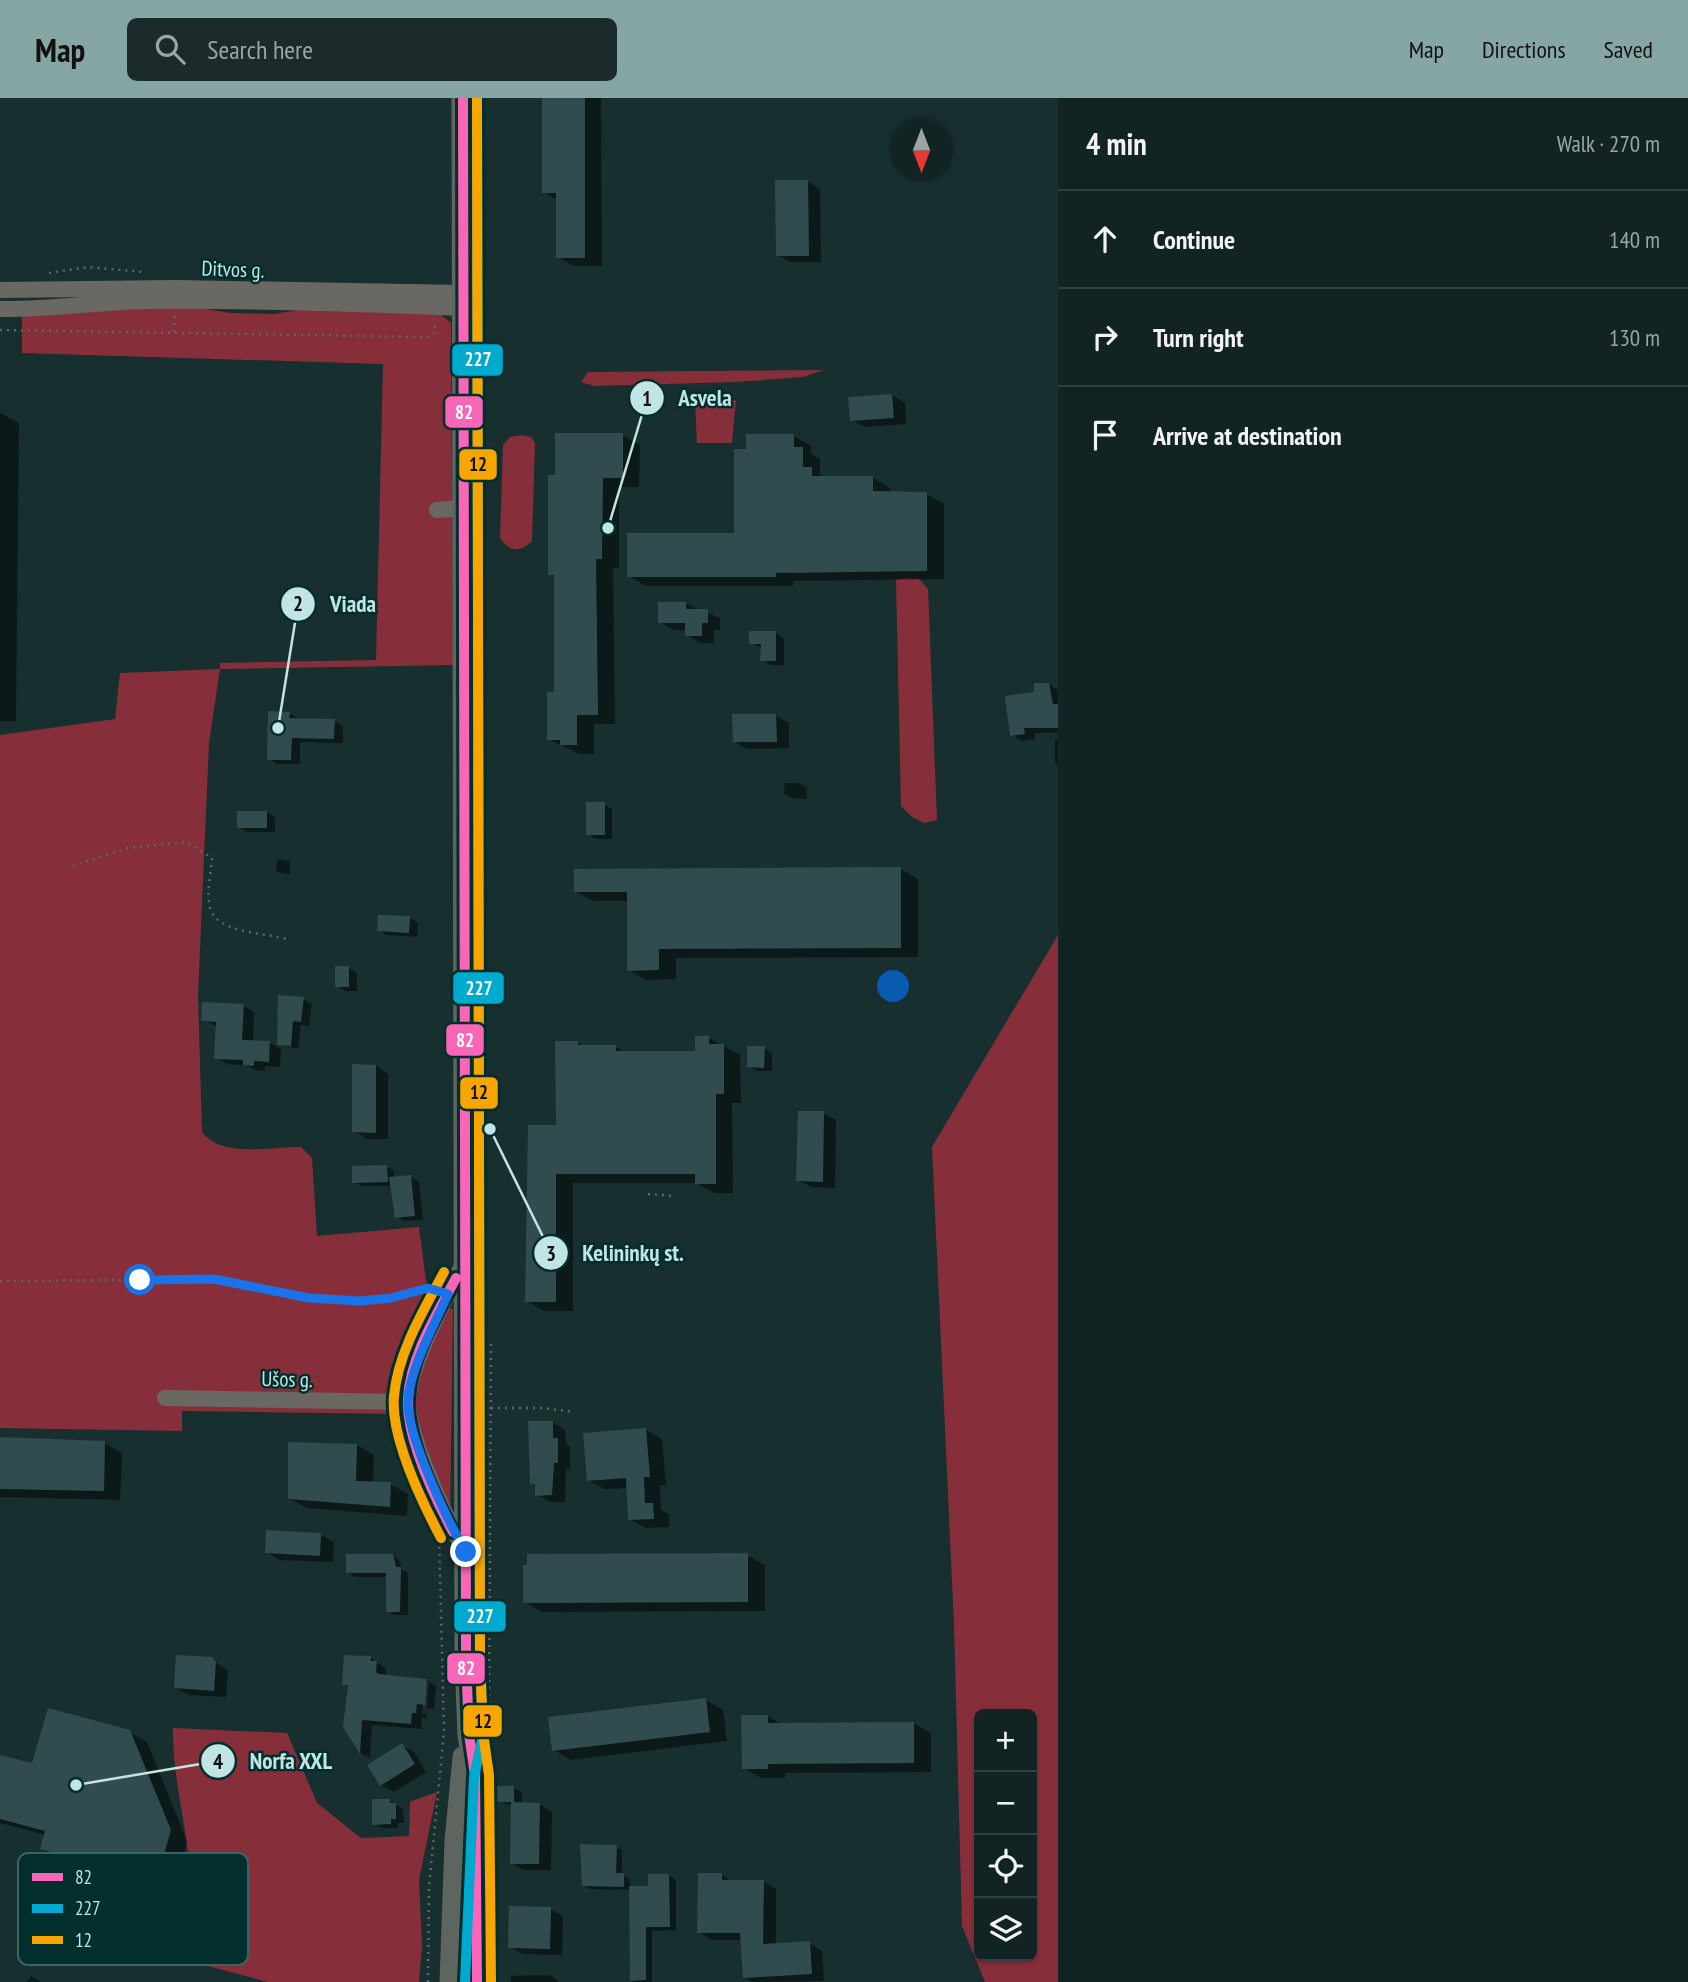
<!DOCTYPE html>
<meta charset="utf-8">
<style>
:root{--surface:#122323;--page:#1b2b2b;--text:#f1f3f6;--muted:#9ca4a6;--line:#314041;--accent:#86a5a5}
body{margin:0;font-family:"PT Sans Narrow",sans-serif;background:var(--page);color:var(--text)}
.controls{position:absolute;right:21px;bottom:21px;display:grid;overflow:hidden;border-radius:10px;box-shadow:0 2px 5px #0004}
.controls button{width:63px;height:63px;display:grid;place-items:center;padding:0;border:0;border-bottom:2px solid var(--line);background:var(--surface);color:var(--text);font:35px sans-serif}
.compass{position:absolute;left:890px;top:21px;width:63px;height:63px;border-radius:50%;background:var(--surface);box-shadow:0 2px 5px #0004;rotate:180deg}
.stop{position:absolute;width:21px;height:21px;margin:-16px;border:5px solid #1a73e8;border-radius:50%;background:#fff}
.stop.end{background:#1a73e8;border-color:#fff;box-shadow:0 2px 7px #0008}
.list{margin:0;padding:0;list-style:none}
h2{display:flex;justify-content:space-between;align-items:center;height:91px;margin:0;padding:0 28px;font-size:30px}
h2 small{font-size:23px;font-weight:400;color:var(--muted)}
.list li{display:grid;grid-template-columns:46px 1fr auto;gap:21px;align-items:center;box-sizing:border-box;height:98px;padding:0 28px;border-top:2px solid var(--line)}
.list b{display:block;font-size:26px;white-space:nowrap}
.list em{font-size:23px;font-style:normal;color:var(--muted)}
.icon{flex:none;width:38px;height:38px;fill:none;stroke:currentColor;stroke-width:2;stroke-linecap:round;stroke-linejoin:round}
.map{position:relative;flex:none;width:1058px;height:1884px;overflow:hidden}
header{display:flex;align-items:center;gap:42px;box-sizing:border-box;height:98px;padding:0 35px;background:var(--accent);color:#111}
header strong{font-size:33px}
nav{display:flex;gap:38px;margin-inline-start:auto;font-size:24px}
.search{width:490px;height:63px;background:var(--page);display:flex;align-items:center;gap:18px;box-sizing:border-box;padding:0 24px;border-radius:10px;color:var(--muted);font-size:26px}
main{display:flex}
aside{flex:1;background:var(--surface)}
.map>svg:first-child{display:block}
</style>
<header>
<strong>Map</strong>
<div class="search"><svg class="icon" aria-label="search" viewBox="0 0 24 24"><circle cx="10" cy="10" r="6"/><path d="M15 15l6 6"/></svg>Search here</div>
<nav><a>Map</a><a>Directions</a><a>Saved</a></nav>
</header>
<main>
<div class="map">
<svg width="1058" height="1884" viewBox="0 0 1058 1884">
<rect width="100%" height="100%" fill="#182f2f"/>
<g fill="#862f3b" fill-rule="evenodd">
<path d="M183 207 230 215 275 216 308 210 438 214 451 225 453 567 220 571 209 645 198 897 202 1034C221 1060 271 1049 301 1049L312 1060 317 1138 419 1129 429 1206 453 1211 450 1424H441L397 1316 182 1313V1333L0 1330V637L115 621 120 575 220 571V565L376 562 383 266 22 255V216Z"/>
<polygon points="824,272 803,279 736,284 594,288 581,284 588,274"/>
<polygon points="736,302 732,345 697,345 695,304"/>
<path d="M521 337 531 339 535 345 532 443C520 455 509 454 500 440L503 347 510 339Z"/>
<polygon points="904,480 919,481 928,491 937,722 924,725 912,719 901,708 896,482"/>
<path d="M1058 837V1884H985L962 1828 954 1526 932 1049ZM979 1616H1032V1858H979Z"/>
<path d="M173 1630 287 1635 317 1705 361 1740 409 1738 410 1704 437 1694 419 1782 422 1848 419 1884H268L189 1863C191 1830 192 1798 189 1765 185 1719 172 1676 173 1630Z"/>
</g>
<circle fill="#0a5ab1" cx="893" cy="888" r="16"/>
<g fill="#0007" fill-rule="evenodd">
<polygon points="543,0 601,0 602,168 574,168 558,159 557,102 544,94"/>
<polygon points="807,83 820,91 821,164 790,164 778,157"/>
<polygon points="892,297 905,305 906,326 865,329 852,322"/>
<polygon points="0,315 19,325 16,623 0,623"/>
<polygon points="622,337 640,347 639,389 619,389 619,470 613,470 615,626 594,626 594,656 579,656 548,641 555,596 556,479 549,476 557,379"/>
<polygon points="794,338 811,348 811,356 820,361 820,376 827,380 873,380 890,390 890,395 927,396 944,406 944,481 793,483 793,488 646,488 629,478 736,436 748,353"/>
<polygon points="685,505 720,520 720,532 714,532 714,545 700,545 687,537 687,532 673,532 660,524"/>
<polygon points="776,535 784,540 784,567 770,567 762,562 762,550 751,545"/>
<polygon points="1049,586 1058,592 1058,635 1035,635 1035,641 1022,643 1011,636 1036,595"/>
<polygon points="289,615 298,620 334,623 343,628 343,645 300,644 300,666 277,666 269,661"/>
<polygon points="776,618 789,625 789,650 747,651 734,643"/>
<polygon points="1055,642 1058,642 1058,667 1055,665"/>
<polygon points="785,685 799,685 807,690 806,701 792,700 784,696"/>
<polygon points="604,706 612,711 612,741 596,741 588,736"/>
<polygon points="267,714 275,719 275,734 247,734 239,729"/>
<polygon points="277,761 290,763 290,776 276,774"/>
<polygon points="900,771 918,781 918,859 676,860 676,881 646,882 629,872 629,803 593,803 575,793"/>
<polygon points="410,820 418,825 417,839 387,837 379,832"/>
<polygon points="349,870 357,875 357,893 345,893 337,888"/>
<polygon points="279,898 303,901 312,906 309,928 301,927 298,951 279,946"/>
<polygon points="243,908 254,914 253,944 270,945 281,951 280,969 265,968 265,973 255,972 246,967 227,966 216,960 217,929 203,922"/>
<polygon points="709,940 740,957 741,1005 732,1005 733,1095 714,1095 696,1085 573,1085 573,1213 544,1213 527,1203 558,1029 577,944 584,949 616,949 627,955 697,955"/>
<polygon points="764,950 772,955 772,973 757,973 749,968"/>
<polygon points="376,968 388,976 388,1041 367,1041 354,1033"/>
<polygon points="823,1015 836,1022 835,1090 811,1089 798,1082"/>
<polygon points="387,1069 394,1073 394,1081 411,1079 419,1084 423,1122 405,1123 396,1119 392,1088 361,1088 354,1084"/>
<polygon points="552,1324 565,1332 566,1346 570,1349 570,1371 566,1371 565,1404 550,1404 537,1397 537,1388 532,1386"/>
<polygon points="646,1332 662,1341 666,1387 660,1387 661,1412 669,1416 669,1429 646,1430 629,1421 628,1390 605,1391 588,1382"/>
<polygon points="0,1341 104,1345 122,1355 120,1402 0,1399"/>
<polygon points="357,1347 374,1357 373,1386 390,1386 408,1396 407,1418 307,1410 289,1400"/>
<polygon points="321,1437 334,1444 333,1464 279,1462 267,1454"/>
<polygon points="747,1457 765,1467 765,1513 542,1514 525,1504"/>
<polygon points="393,1458 400,1463 402,1472 408,1475 408,1517 395,1517 388,1513 387,1479 355,1479 348,1474"/>
<path d="M371 1560 386 1571V1578L426 1582 436 1588 434 1611H427L426 1620 422 1619 421 1631 372 1627 370 1660 361 1655 345 1629 350 1589 344 1586ZM425 1584H429L426 1616 422 1615Z"/>
<polygon points="212,1561 228,1573 226,1599 188,1597 175,1589"/>
<polygon points="706,1602 723,1612 727,1643 571,1662 554,1652"/>
<polygon points="768,1618 782,1627 914,1625 931,1635 931,1674 785,1675 785,1680 761,1680 743,1670"/>
<polygon points="129,1634 147,1644 187,1743 174,1792 59,1760 42,1751 45,1737 0,1725 0,1658 33,1668"/>
<polygon points="402,1647 415,1655 426,1674 394,1694 381,1687"/>
<polygon points="514,1690 522,1694 522,1706 539,1706 552,1714 551,1772 524,1772 511,1765 512,1707 496,1703"/>
<polygon points="389,1702 403,1711 404,1725 398,1725 398,1730 382,1730 374,1726"/>
<polygon points="616,1749 622,1752 622,1777 630,1781 630,1790 650,1790 669,1777 676,1782 676,1832 652,1833 652,1884 673,1884 631,1884 631,1792 590,1791 583,1787"/>
<polygon points="722,1777 733,1784 764,1784 776,1791 776,1847 809,1845 822,1853 824,1883 752,1884 744,1879 742,1842 712,1842 699,1834"/>
<polygon points="550,1811 563,1818 562,1857 523,1856 510,1849"/>
<polygon points="550,1877 559,1884 511,1884 511,1878"/>
<polygon points="31,1878 39,1883 41,1884 27,1884"/>
</g>
<g fill="#304c4f">
<polygon points="542,0 585,0 585,160 556,160 556,95 542,95"/>
<polygon points="775,82 808,82 809,158 776,158"/>
<polygon points="892,296 894,320 850,323 848,299"/>
<polygon points="555,335 623,335 623,380 603,380 602,461 596,461 598,617 577,617 577,647 560,647 560,642 547,642 547,594 554,594 554,477 548,477 548,377 555,377"/>
<polygon points="746,336 794,336 794,349 803,349 803,369 812,369 812,378 873,378 873,393 927,394 927,473 776,475 776,479 627,479 627,435 734,435 734,351 746,351"/>
<polygon points="658,504 686,504 686,511 708,511 708,525 702,525 702,538 685,538 685,525 658,525"/>
<polygon points="749,533 776,533 776,563 760,563 761,546 749,546"/>
<polygon points="1034,585 1049,585 1053,606 1058,606 1058,630 1024,630 1025,636 1010,638 1005,598 1034,594"/>
<polygon points="268,613 290,614 289,620 335,621 334,641 292,640 291,662 267,662"/>
<polygon points="732,616 776,616 777,644 733,644"/>
<rect x="586" y="704" width="19" height="33"/>
<rect x="237" y="713" width="30" height="17"/>
<polygon points="901,769 901,850 659,851 659,872 627,873 627,794 574,794 574,771"/>
<polygon points="378,817 410,818 409,835 377,833"/>
<rect x="335" y="868" width="14" height="21"/>
<polygon points="278,897 304,899 301,924 293,923 291,948 277,947"/>
<polygon points="202,904 244,906 242,942 270,943 269,964 254,963 254,968 243,967 243,962 214,961 216,924 201,923"/>
<polygon points="695,938 709,938 709,946 724,946 724,996 716,996 716,1086 695,1086 695,1076 556,1076 556,1204 525,1204 528,1027 556,1027 555,943 578,943 578,947 616,947 616,953 695,953"/>
<polygon points="747,948 765,948 764,970 747,969"/>
<polygon points="352,966 376,967 376,1035 352,1034"/>
<polygon points="798,1013 824,1013 823,1084 796,1083"/>
<polygon points="387,1067 388,1084 352,1085 352,1068"/>
<polygon points="411,1077 415,1118 395,1120 389,1079"/>
<polygon points="528,1323 553,1323 553,1340 558,1340 558,1365 554,1365 552,1397 535,1398 535,1386 530,1387"/>
<polygon points="646,1330 650,1379 644,1379 645,1405 653,1405 654,1421 628,1422 626,1380 587,1383 583,1335"/>
<polygon points="0,1339 105,1343 104,1393 0,1391"/>
<polygon points="288,1344 357,1346 356,1383 391,1384 390,1409 288,1401"/>
<polygon points="266,1432 321,1435 320,1458 265,1455"/>
<polygon points="748,1455 748,1504 523,1505 523,1467 527,1467 527,1456"/>
<polygon points="346,1456 393,1456 396,1469 401,1469 400,1514 386,1514 386,1475 346,1475"/>
<polygon points="176,1557 212,1559 216,1564 214,1593 174,1590"/>
<polygon points="344,1557 371,1558 371,1563 377,1563 376,1574 379,1576 427,1581 425,1607 417,1606 416,1615 412,1615 411,1626 362,1622 360,1656 343,1629 348,1587 342,1587"/>
<polygon points="706,1600 710,1634 552,1653 548,1619"/>
<polygon points="48,1610 130,1632 171,1732 156,1784 40,1751 45,1733 0,1721 0,1657 32,1665"/>
<polygon points="741,1617 768,1617 768,1625 914,1624 914,1665 768,1666 768,1671 742,1671"/>
<polygon points="402,1645 415,1666 380,1688 367,1667"/>
<polygon points="495,1688 514,1688 514,1704 494,1704"/>
<polygon points="372,1701 390,1701 390,1705 396,1705 396,1721 391,1721 391,1726 372,1727"/>
<polygon points="511,1704 540,1705 539,1766 510,1766"/>
<polygon points="580,1746 617,1747 616,1775 624,1775 624,1789 582,1788"/>
<polygon points="698,1775 722,1775 722,1782 764,1782 763,1846 810,1843 812,1876 743,1880 740,1835 697,1835"/>
<polygon points="648,1776 669,1776 670,1829 646,1829 646,1882 630,1883 629,1788 648,1788"/>
<polygon points="509,1808 551,1809 550,1851 508,1850"/>
</g>
<g fill="none" stroke-linecap="round" stroke-linejoin="round">
<g stroke="#5f6664" stroke-width="2.5" stroke-dasharray="2 5" stroke-linecap="butt">
<polyline points="49,175 88,169 143,174"/>
<polyline points="0,232 427,239 435,235 435,224"/>
<polyline points="174,234 175,216"/>
<path d="M73 768 128 750 186 744 212 760C211 774 207 790 209 805 212 837 267 834 290 842"/>
<polyline points="648,1096 674,1098"/>
<polyline points="0,1183 214,1181 309,1200 360,1203 391,1200 428,1190 434,1192"/>
<polyline points="491,1310 543,1310 574,1314"/>
<polyline points="489,1640 491,1241"/>
<polyline points="428,1884 429,1789 444,1634 439,1437"/>
</g>
<g stroke="#696862" stroke-width="16">
<polyline points="0,192 176,190 464,195"/>
<path d="M0 211C48 212 96 204 144 203 250 202 358 206 464 210"/>
<polyline points="437,412 465,410"/>
<path d="M463 1166C447 1198 408 1269 408 1304 408 1338 447 1423 465 1453"/>
<polyline points="165,1300 408,1304"/>
</g>
<g stroke="#5e655f" stroke-width="23">
<polyline points="463,0 466,1562 469,1636 475,1677 477,1884"/>
<polyline points="451,1884 456,1743 464,1659"/>
</g>
<g stroke="#022e2e" stroke-width="16">
<g id="bus-1">
<polyline points="463,0 466,1562 469,1636 475,1677 477,1884"/>
<path d="M453 1434C435 1400 406 1340 408 1301 410 1259 437 1216 456 1180"/>
</g>
</g>
<g stroke="#022e2e" stroke-width="16">
<polyline id="bus-2" points="465,1884 474,1679 483,1637 480,1562 477,0"/>
</g>
<g stroke="#022e2e" stroke-width="16">
<g id="bus-3">
<polyline points="477,0 480,1562 483,1635 489,1677 491,1884"/>
<path d="M441 1440C422 1404 390 1339 394 1298 398 1254 424 1212 444 1174"/>
</g>
</g>
<use href="#bus-1" stroke="#fa66b7" stroke-width="10"/>
<use href="#bus-2" stroke="#00a9ce" stroke-width="10"/>
<use href="#bus-3" stroke="#f7a600" stroke-width="10"/>
</g>
<g fill="none" stroke-linecap="round" stroke-linejoin="round">
<path stroke="#1a73e8" stroke-width="9" d="M140 1182 214 1181 309 1200 360 1203 391 1200 428 1190 448 1196C435 1226 410 1270 408 1302 406 1336 448 1424 466 1454"/>
</g>
<g text-anchor="middle" dominant-baseline="central" stroke-width="5" stroke-linejoin="round" paint-order="stroke">
<g font-size="21" fill="#c1e4e4" stroke="#022e2e">
<text transform="translate(233 171) rotate(2)">Ditvos g.</text>
<text transform="translate(287 1281) rotate(1)">Ušos g.</text>
</g>
</g>
<rect x="18" y="1755" width="230" height="112" rx="10" fill="#022e2e" stroke="#3b6565" stroke-width="2"/>
<rect x="32" y="1775" width="31" height="8" fill="#fa66b7"/>
<rect x="32" y="1806" width="31" height="9" fill="#00a9ce"/>
<rect x="32" y="1838" width="31" height="8" fill="#f7a600"/>
<g font-size="19" fill="#c1e4e4">
<text x="75" y="1786">82</text>
<text x="75" y="1817">227</text>
<text x="75" y="1849">12</text>
</g>
<path fill="none" stroke="#c1e4e4" stroke-width="2.5" d="M608 430L647 300M278 630L298 506M490 1031L551 1155M76 1687L218 1663"/>
<g fill="#c1e4e4" stroke="#022e2e" stroke-width="2.5">
<circle cx="608" cy="430" r="7"/>
<circle cx="278" cy="630" r="7"/>
<circle cx="490" cy="1031" r="7"/>
<circle cx="76" cy="1687" r="7"/>
<circle cx="647" cy="300" r="18"/>
<circle cx="298" cy="506" r="18"/>
<circle cx="551" cy="1155" r="18"/>
<circle cx="218" cy="1663" r="18"/>
</g>
<g font-size="21" text-anchor="middle" font-weight="bold" fill="#111">
<text x="647" y="308">1</text>
<text x="298" y="513">2</text>
<text x="551" y="1163">3</text>
<text x="218" y="1671">4</text>
</g>
<g font-size="23" text-anchor="middle" font-weight="bold" fill="#c1e4e4" stroke="#022e2e" stroke-width="5" stroke-linejoin="round" paint-order="stroke">
<text x="705" y="308">Asvela</text>
<text x="353" y="514">Viada</text>
<text x="633" y="1163">Kelininkų st.</text>
<text x="291" y="1671">Norfa XXL</text>
</g>
<g stroke="#022e2e" stroke-width="2.5">
<rect x="451" y="245" width="53" height="34" rx="7" fill="#00a9ce"/>
<rect x="444" y="297" width="40" height="34" rx="7" fill="#fa66b7"/>
<rect x="458" y="350" width="40" height="33" rx="7" fill="#f7a600"/>
<rect x="452" y="873" width="53" height="34" rx="7" fill="#00a9ce"/>
<rect x="445" y="925" width="40" height="34" rx="7" fill="#fa66b7"/>
<rect x="459" y="978" width="40" height="34" rx="7" fill="#f7a600"/>
<rect x="453" y="1502" width="54" height="33" rx="7" fill="#00a9ce"/>
<rect x="446" y="1554" width="40" height="33" rx="7" fill="#fa66b7"/>
<rect x="462" y="1606" width="41" height="34" rx="7" fill="#f7a600"/>
</g>
<g font-size="19" text-anchor="middle" font-weight="bold" fill="#fff">
<text x="478" y="268">227</text>
<text x="464" y="321">82</text>
<text x="479" y="897">227</text>
<text x="465" y="949">82</text>
<text x="480" y="1525">227</text>
<text x="466" y="1577">82</text>
</g>
<g font-size="19" text-anchor="middle" font-weight="bold" fill="#111">
<text x="478" y="373">12</text>
<text x="479" y="1001">12</text>
<text x="483" y="1630">12</text>
</g>
</svg>
<div class="controls">
<button>+</button>
<button>−</button>
<button><svg class="icon" aria-label="locate" viewBox="0 0 24 24"><circle cx="12" cy="12" r="6"/><path d="M12 2v4M12 18v4M2 12h4M18 12h4"/></svg></button>
<button><svg class="icon" aria-label="layers" viewBox="0 0 24 24"><path d="M12 4l9 5-9 5-9-5zM3 14l9 5 9-5"/></svg></button>
</div>
<svg class="compass" viewBox="-18 -18 36 36"><path d="M0-13l5 13h-10z" fill="#e53935"/><path d="M0 13l5-13h-10z" fill="#9ca4a6"/></svg>
<div class="stop" style="left:140px;top:1182px"></div>
<div class="stop end" style="left:466px;top:1454px"></div>
</div>
<aside>
<h2>4 min<small>Walk · 270 m</small></h2>
<ul class="list">
<li><svg class="icon" aria-label="ahead" viewBox="0 0 24 24"><path d="M12 20V5M6 11l6-6 6 6"/></svg><div><b>Continue</b></div><em>140 m</em></li>
<li><svg class="icon" aria-label="right" viewBox="0 0 24 24"><path d="M7 20v-9h11M14 6l5 5-5 5"/></svg><div><b>Turn right</b></div><em>130 m</em></li>
<li><svg class="icon" aria-label="arrive" viewBox="0 0 24 24"><path d="M6 21V4h12l-3 4 3 4H6"/></svg><div><b>Arrive at destination</b></div></li>
</ul>
</aside>
</main>
